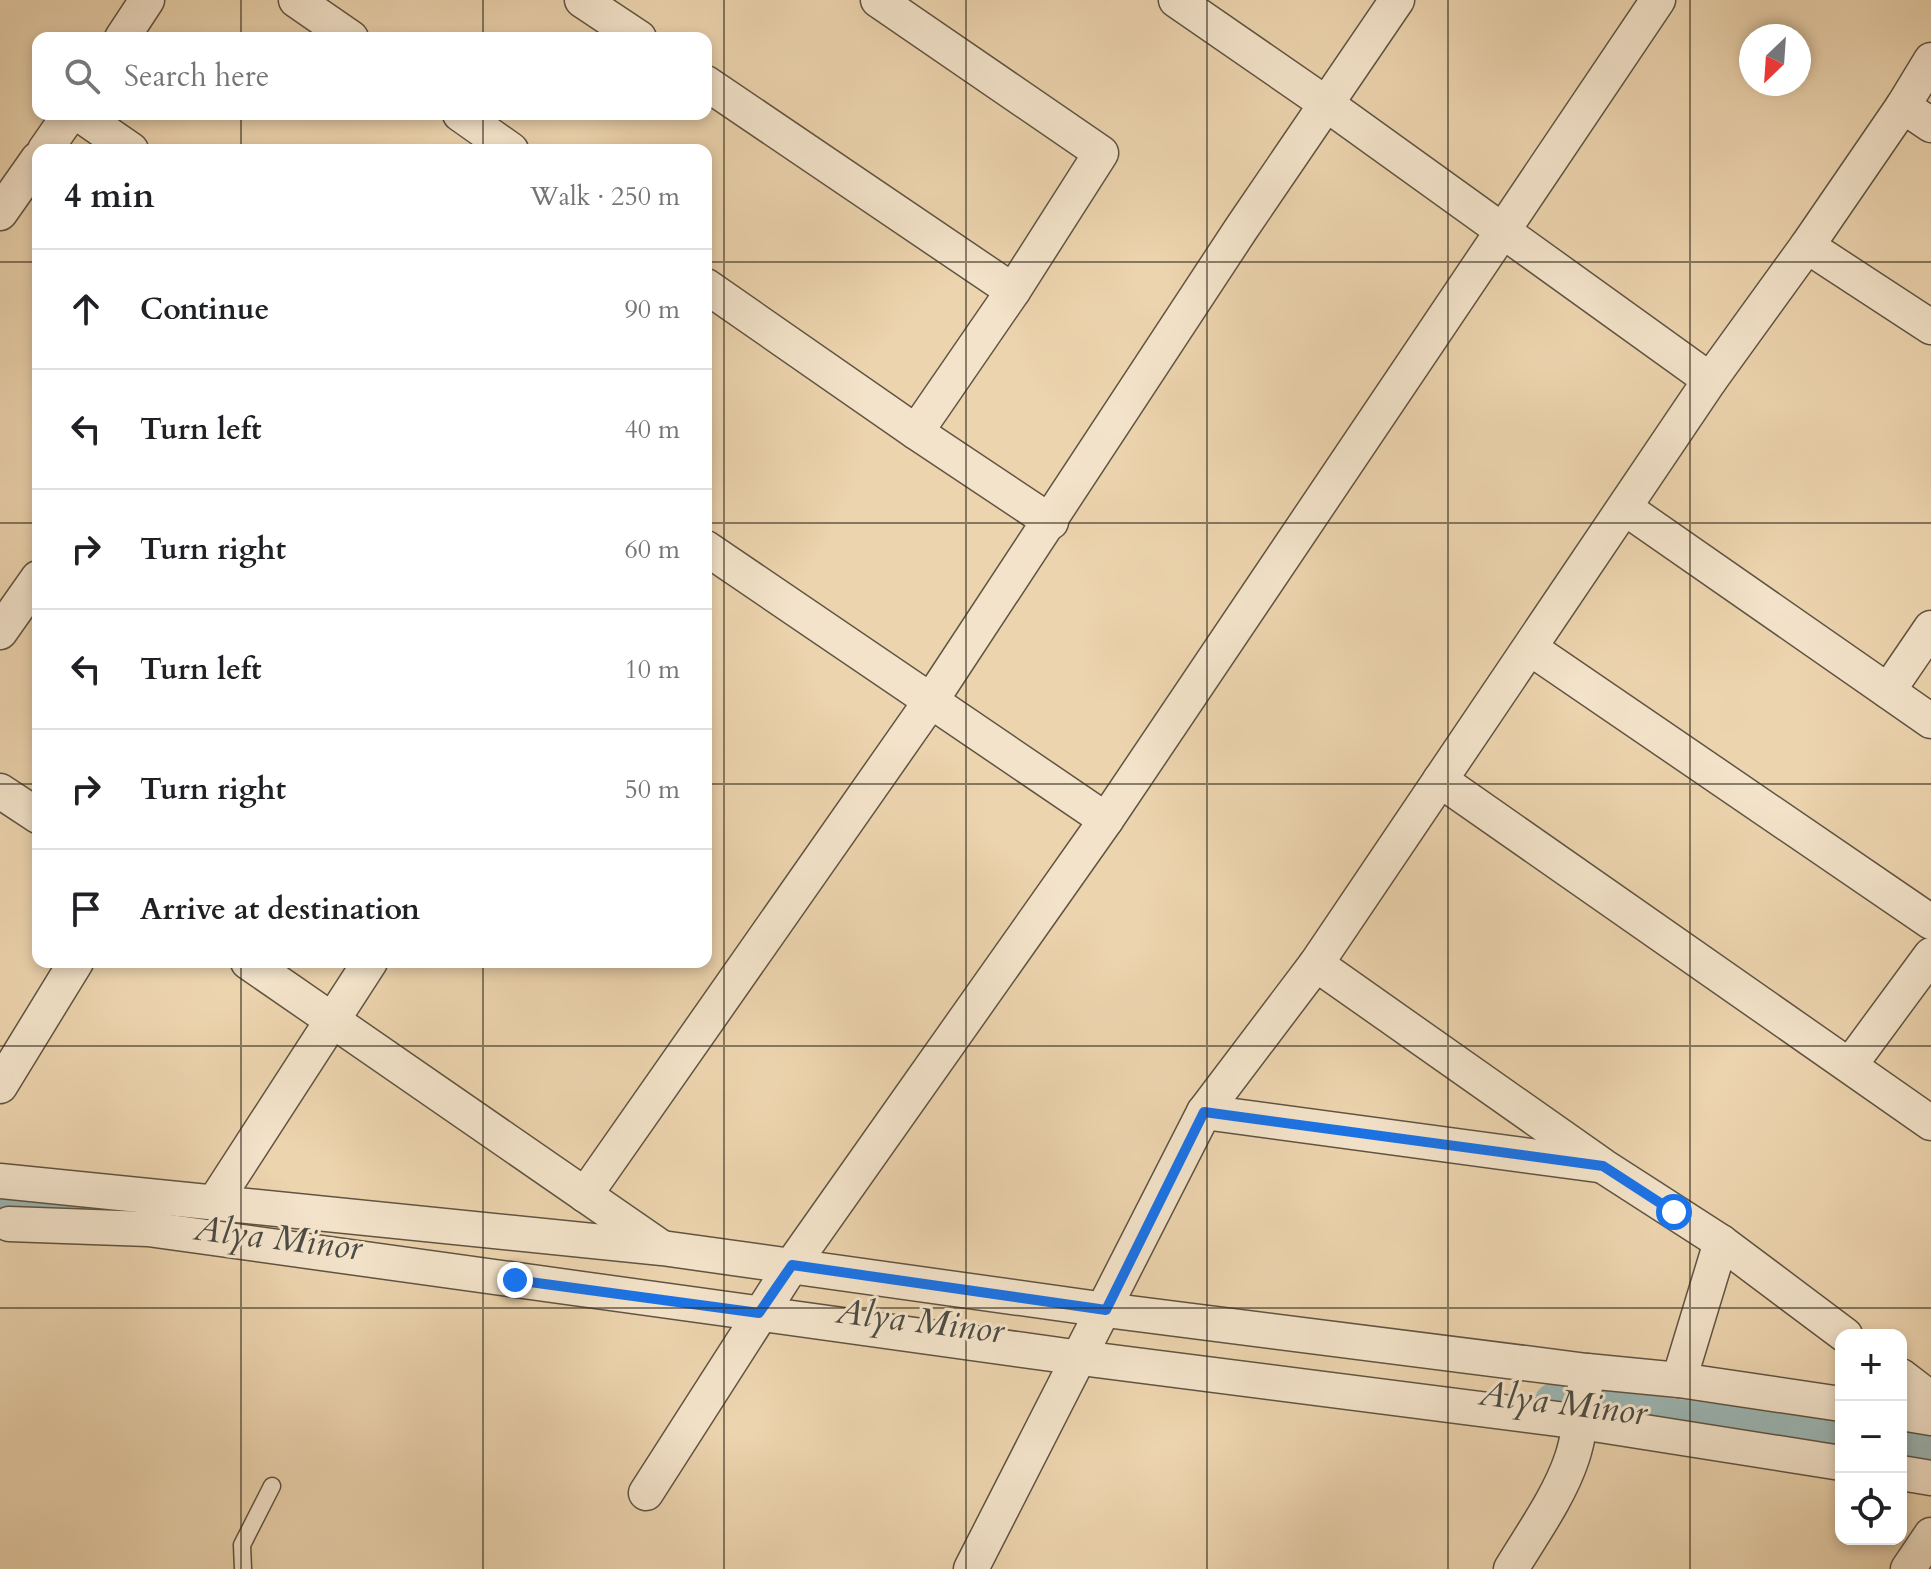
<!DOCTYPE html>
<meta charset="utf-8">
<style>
:root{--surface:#fff;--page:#f2f2f2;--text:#202124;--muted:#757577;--line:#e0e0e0}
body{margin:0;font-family:Cardo,serif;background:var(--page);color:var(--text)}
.controls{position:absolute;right:24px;bottom:24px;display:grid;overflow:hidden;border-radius:16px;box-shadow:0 4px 12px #0003}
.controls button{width:72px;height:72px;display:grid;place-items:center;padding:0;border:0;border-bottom:2px solid var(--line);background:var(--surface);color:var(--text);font:40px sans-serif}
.compass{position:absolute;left:1739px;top:24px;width:72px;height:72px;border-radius:50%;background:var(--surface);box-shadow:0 4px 12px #0003;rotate:205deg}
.stop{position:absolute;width:24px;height:24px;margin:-18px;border:6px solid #1a73e8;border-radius:50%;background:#fff}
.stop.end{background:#1a73e8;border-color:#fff;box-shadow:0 2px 8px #0008}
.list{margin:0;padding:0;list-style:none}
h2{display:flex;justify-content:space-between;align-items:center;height:104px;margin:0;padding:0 32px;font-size:34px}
h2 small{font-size:26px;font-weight:400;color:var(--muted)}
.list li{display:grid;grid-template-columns:52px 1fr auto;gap:24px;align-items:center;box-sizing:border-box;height:120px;padding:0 32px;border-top:2px solid var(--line)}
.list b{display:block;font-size:30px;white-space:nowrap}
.list em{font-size:26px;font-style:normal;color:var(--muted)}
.icon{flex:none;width:44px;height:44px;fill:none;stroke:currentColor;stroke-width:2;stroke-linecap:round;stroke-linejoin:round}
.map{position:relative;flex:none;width:1931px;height:1569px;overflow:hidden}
.search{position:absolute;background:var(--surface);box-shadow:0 4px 12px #0003;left:32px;top:32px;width:680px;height:88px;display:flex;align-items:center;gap:20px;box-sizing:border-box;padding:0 28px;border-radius:16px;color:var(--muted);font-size:30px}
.panel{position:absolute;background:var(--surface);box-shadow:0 4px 12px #0003;left:32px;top:144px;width:680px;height:824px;border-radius:16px}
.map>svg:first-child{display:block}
</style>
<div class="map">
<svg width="1931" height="1569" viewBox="0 0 1931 1569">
<rect width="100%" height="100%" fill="#ecd4ae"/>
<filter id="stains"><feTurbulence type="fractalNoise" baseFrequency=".0025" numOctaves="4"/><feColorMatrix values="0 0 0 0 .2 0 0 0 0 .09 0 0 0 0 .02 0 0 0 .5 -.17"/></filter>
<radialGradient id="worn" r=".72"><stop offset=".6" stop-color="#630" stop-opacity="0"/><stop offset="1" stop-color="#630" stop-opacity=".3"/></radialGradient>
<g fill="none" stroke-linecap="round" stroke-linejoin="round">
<g stroke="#9cb6b4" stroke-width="36">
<polyline points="0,1203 90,1214"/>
<polyline points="1553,1401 1841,1438"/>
<polyline points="1901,1446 1931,1450"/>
</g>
<g stroke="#605442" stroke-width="19">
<polyline id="lane" points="243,1569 242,1545 272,1486"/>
</g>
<g stroke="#605442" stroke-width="37">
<g id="street">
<polyline points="296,0 351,38"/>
<polyline points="582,0 639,38"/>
<polyline points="878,0 1101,153 1013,291 916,432"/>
<polyline points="1176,0 1325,103 1710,380"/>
<polyline points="122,38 147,0"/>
<polyline points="706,83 1013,291"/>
<polyline points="1903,106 1931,125"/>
<polyline points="79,114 131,150"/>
<polyline points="460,114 511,150"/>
<polyline points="45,150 70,114"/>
<polyline points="0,213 38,159"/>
<polyline points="1807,246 1931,327"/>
<polyline points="706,286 916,432 1051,522"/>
<polyline points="1625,508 1931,721"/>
<polyline points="706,548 1106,820"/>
<polyline points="0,632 38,578"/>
<polyline points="1530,648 1931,922"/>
<polyline points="1888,691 1931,628"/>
<polyline points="1440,780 1931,1123"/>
<polyline points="0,791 38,816"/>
<polyline points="248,962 659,1246"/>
<polyline points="1316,964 1603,1166 1721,1242 1845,1335"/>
<polyline points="1850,1065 1931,955"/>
<polyline points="0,1086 76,962"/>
<polyline points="1204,1112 1598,1165"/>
<polyline points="0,1181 662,1248 1106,1310 1587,1371 1679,1380 1841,1404"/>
<polyline points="585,1195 930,702 1241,229 1397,0"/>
<polyline points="214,1203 370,962"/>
<polyline points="9,1224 148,1229 1081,1358 1581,1422 1841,1463"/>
<polyline points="1901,1376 1931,1399"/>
<polyline points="1679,1380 1721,1242"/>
<polyline points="1901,1413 1931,1418"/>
<polyline points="1901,1473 1931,1478"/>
<polyline points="646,1493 792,1265 1106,820 1658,0"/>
<polyline points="971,1569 1204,1112 1316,964 1710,380 1807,246 1903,106 1931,60"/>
<path d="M1511 1569C1532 1534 1559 1497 1572 1458 1581 1431 1583 1400 1587 1371"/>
<polyline points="1908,1569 1931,1535"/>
</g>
</g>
<use href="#lane" stroke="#f3e3ca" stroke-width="16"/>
<use href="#street" stroke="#f3e3ca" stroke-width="34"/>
</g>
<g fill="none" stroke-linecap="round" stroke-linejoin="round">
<polyline stroke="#1a73e8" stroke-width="10" points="515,1280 759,1313 792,1265 1106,1310 1204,1112 1603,1166 1674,1212"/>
</g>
<path fill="none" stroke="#31291e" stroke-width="2" stroke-opacity="0.55" d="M241 0V38M483 0V38M724 0V1569M966 0V1569M1207 0V1569M1448 0V1569M1690 0V1569M241 114V150M483 114V150M0 262H38M706 262H1931M0 523H38M706 523H1931M0 784H38M706 784H1931M241 962V1569M483 962V1569M0 1046H1931M0 1308H1931"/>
<g text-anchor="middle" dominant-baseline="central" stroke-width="6" stroke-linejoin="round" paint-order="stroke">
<g font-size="36" font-style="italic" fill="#4c4c44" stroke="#f3e3ca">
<text transform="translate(278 1238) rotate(7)">Alya Minor</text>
<text transform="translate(920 1321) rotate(7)">Alya Minor</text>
<text transform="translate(1563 1403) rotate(7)">Alya Minor</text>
</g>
</g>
<rect width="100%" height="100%" filter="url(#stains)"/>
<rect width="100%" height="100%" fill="url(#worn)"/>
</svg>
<div class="controls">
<button>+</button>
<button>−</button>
<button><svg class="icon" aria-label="locate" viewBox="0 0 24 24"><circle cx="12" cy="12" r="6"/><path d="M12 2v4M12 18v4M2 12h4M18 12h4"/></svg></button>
</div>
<svg class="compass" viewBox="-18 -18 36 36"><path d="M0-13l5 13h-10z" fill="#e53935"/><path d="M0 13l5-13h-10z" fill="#757577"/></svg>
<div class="stop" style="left:1674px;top:1212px"></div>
<div class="stop end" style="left:515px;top:1280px"></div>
<div class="search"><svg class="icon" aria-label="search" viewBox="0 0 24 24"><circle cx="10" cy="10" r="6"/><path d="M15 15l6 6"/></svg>Search here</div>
<section class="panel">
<h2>4 min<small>Walk · 250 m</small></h2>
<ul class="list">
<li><svg class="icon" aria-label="ahead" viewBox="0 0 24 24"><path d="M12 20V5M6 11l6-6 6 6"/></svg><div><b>Continue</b></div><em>90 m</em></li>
<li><svg class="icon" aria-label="left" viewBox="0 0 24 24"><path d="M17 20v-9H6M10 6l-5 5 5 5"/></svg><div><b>Turn left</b></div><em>40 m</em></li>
<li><svg class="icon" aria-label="right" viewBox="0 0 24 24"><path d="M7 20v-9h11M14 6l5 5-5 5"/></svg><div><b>Turn right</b></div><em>60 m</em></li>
<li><svg class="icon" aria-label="left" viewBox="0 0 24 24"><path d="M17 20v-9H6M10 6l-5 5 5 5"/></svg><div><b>Turn left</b></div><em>10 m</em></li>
<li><svg class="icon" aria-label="right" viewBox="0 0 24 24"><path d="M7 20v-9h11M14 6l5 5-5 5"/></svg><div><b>Turn right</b></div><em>50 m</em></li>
<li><svg class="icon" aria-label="arrive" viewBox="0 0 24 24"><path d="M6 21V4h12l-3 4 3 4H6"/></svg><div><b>Arrive at destination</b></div></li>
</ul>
</section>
</div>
